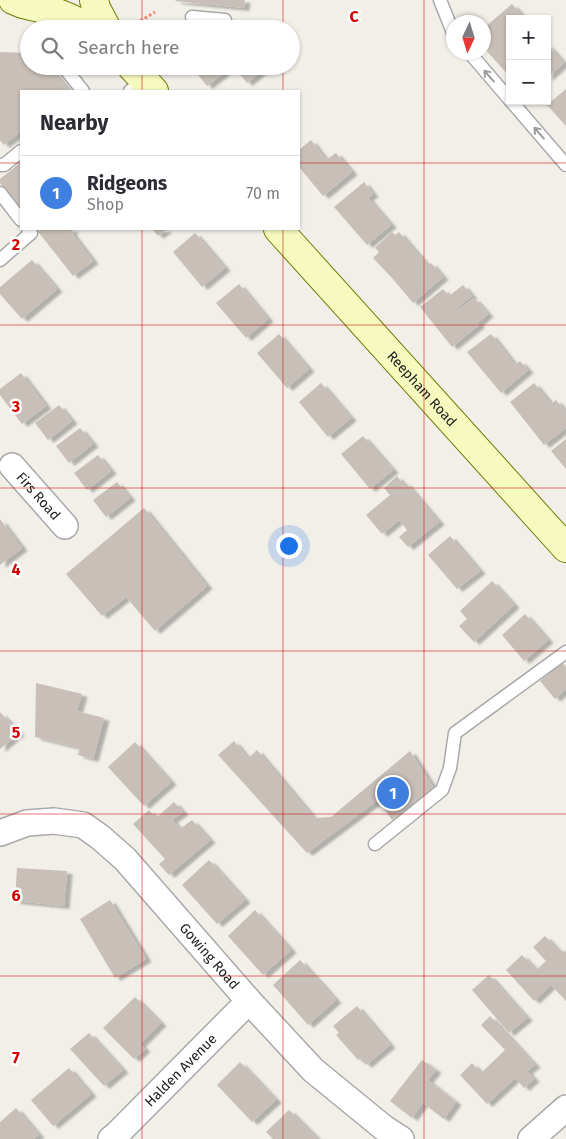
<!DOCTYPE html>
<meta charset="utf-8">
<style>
:root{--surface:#fff;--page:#f7f7f7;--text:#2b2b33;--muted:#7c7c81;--line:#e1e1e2;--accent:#7c3aed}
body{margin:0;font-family:"Fira Sans",sans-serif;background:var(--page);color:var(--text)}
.controls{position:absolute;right:15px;top:15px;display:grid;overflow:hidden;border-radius:0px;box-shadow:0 1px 4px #0004}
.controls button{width:45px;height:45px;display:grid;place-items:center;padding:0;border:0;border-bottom:1px solid var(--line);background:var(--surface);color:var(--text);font:25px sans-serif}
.compass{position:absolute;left:446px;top:15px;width:45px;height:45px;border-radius:50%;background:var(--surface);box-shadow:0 1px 4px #0004;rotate:184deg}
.you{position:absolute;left:288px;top:545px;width:18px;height:18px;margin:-12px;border:4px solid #fff;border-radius:50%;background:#1a73e8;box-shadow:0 0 0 8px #1a73e833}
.badge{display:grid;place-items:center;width:32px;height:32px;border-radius:50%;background:var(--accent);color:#fff;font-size:16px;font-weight:700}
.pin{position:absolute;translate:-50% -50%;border:2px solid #fff;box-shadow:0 1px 5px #0006}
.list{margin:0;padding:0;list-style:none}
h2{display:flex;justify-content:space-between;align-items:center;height:65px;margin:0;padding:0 20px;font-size:21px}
h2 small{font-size:16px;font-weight:400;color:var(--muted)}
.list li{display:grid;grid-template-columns:32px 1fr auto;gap:15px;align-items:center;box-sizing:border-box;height:75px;padding:0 20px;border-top:1px solid var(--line)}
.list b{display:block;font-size:19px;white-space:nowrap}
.list p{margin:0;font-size:16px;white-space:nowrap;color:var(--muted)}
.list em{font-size:16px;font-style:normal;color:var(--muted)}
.icon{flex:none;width:28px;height:28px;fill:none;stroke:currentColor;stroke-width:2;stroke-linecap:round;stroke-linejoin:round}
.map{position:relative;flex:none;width:566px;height:1139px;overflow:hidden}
.search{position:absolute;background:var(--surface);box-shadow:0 1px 4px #0004;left:20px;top:20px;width:280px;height:55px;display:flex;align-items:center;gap:12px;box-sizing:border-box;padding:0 18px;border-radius:28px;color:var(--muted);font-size:19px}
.panel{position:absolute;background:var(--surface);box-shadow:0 1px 4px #0004;left:20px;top:90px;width:280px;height:140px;border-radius:0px}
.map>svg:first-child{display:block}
</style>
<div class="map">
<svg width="566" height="1139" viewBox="0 0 566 1139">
<defs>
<filter id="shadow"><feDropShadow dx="5.5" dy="3" stdDeviation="1" flood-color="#0004"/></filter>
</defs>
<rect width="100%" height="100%" fill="#f2efe9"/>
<g fill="#c7bfb8" filter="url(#shadow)">
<polygon points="176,0 245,0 244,8 175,1"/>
<polygon points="512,4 525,19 510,19 510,77 484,48 484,28"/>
<polygon points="547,44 564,63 547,78"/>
<polygon points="0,52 29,53 29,66 49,66 69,91 21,91 21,131 4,145 0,140"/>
<polygon points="199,66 224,66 222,68 225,72 207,86 194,70"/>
<polygon points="233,66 268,66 247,83"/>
<polygon points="566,89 566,126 547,105"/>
<polygon points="311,140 326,160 336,153 352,172 323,196 299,167 299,150"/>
<polygon points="21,162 21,210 0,183 0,179"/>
<polygon points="364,182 373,194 368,198 391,225 367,245 334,207"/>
<polygon points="36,229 74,229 71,232 93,261 73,276"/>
<polygon points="152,229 167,229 158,236"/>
<polygon points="392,232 395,235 399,232 427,265 431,263 443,277 413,303 392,278 373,258 379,252 375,248"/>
<polygon points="195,233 225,268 202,287 173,252"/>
<polygon points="32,260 57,289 22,319 0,294 0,287"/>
<polygon points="239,284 268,319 246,338 216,303"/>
<polygon points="463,285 472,296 458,307 459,309 474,298 488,314 478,323 479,325 452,347 420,307 443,289 449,296"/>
<polygon points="279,334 309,369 287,388 257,353"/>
<polygon points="491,334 515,365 520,361 528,370 501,393 467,352"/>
<polygon points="21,373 46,406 22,424 0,395 0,389"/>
<polygon points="321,383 351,418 328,437 299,402"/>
<polygon points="534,383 551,404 556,400 566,412 566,428 544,445 510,402"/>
<polygon points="59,405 72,421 48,440 35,423"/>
<polygon points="80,428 93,444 69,463 56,446"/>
<polygon points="363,436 393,470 370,489 341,454"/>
<polygon points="566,439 566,469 551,451"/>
<polygon points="98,455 111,471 87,490 74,473"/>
<polygon points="397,476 403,484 405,482 439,522 408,547 399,537 407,530 399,520 382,534 366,515 390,495 384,488"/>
<polygon points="117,482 130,498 106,517 93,500"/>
<polygon points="144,508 207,586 155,631 126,597 102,616 66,574"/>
<polygon points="0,519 22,548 0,565"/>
<polygon points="450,536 480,571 457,589 428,555"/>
<polygon points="492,581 514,605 474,642 459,626 467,619 460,611"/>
<polygon points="525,614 548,640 524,661 502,635"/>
<polygon points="562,662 566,667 566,689 555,699 540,681"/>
<polygon points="36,683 82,694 77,711 104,718 93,759 78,755 80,748 35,737"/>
<polygon points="0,712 19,733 0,749"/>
<polygon points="234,741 248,758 257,750 314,818 331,817 410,751 433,787 392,820 378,800 307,853 218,755"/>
<polygon points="135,742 171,782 144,806 108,767"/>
<polygon points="174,802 183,812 172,820 180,829 192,820 210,840 169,875 159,864 165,859 133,824 149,810 156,818"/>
<polygon points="209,860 245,900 217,924 182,885"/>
<polygon points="17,868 67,871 64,906 15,901"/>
<polygon points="110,900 146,959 115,978 80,919"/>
<polygon points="255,910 291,950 263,975 228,936"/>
<polygon points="545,936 557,949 559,948 564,953 566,951 566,1001 551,985 534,1001 506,970 522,955 536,970 546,961 533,947"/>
<polygon points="300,960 336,1000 308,1025 273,985"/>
<polygon points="489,975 527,1018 509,1033 472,990"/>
<polygon points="135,997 161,1023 140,1044 145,1049 134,1059 103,1028"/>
<polygon points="357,1006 390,1045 366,1065 360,1058 358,1060 336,1035 339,1033 333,1026"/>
<polygon points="490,1016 535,1065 527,1071 534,1079 524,1088 515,1078 487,1104 460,1075 472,1063 481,1073 505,1050 481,1025"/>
<polygon points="89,1033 123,1070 104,1086 70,1049"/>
<polygon points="422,1060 436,1070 428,1080 456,1102 444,1119 423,1103 412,1118 390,1101"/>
<polygon points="240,1062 276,1100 252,1122 217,1085"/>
<polygon points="69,1068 91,1094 53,1126 31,1100"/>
<polygon points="16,1108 39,1135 33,1139 0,1139 0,1122"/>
<polygon points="289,1110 318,1139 273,1139 266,1132"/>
</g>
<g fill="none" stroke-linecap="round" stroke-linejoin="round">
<g stroke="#a9a9a9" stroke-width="15">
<g id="lane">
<polyline points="440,0 454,35"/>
<polyline points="192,17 225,20"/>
<polyline points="469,52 510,100"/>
<polyline points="63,66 83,91"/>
<polyline points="130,91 144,80"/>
<polyline points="511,101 566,165"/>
<polyline points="0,165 4,165 21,151"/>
<polyline points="0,193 21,220"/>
<polyline points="0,260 31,233 28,229"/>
<polyline points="375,844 442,790 450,768 455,733 566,652"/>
</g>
</g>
<g stroke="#a9a9a9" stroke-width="28">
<g id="street">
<path id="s1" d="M12 466 65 526"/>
<path id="s2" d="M0 833 27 823 54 821 83 825 100 837 125 859 249 1001 313 1070 384 1128 401 1139"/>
<path id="s3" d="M111 1139 116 1135 249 1001"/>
<polyline points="531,1139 566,1108"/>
</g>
</g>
<g stroke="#707d05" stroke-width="30">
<g id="secondary">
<path d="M13 0C25 6 29 5 40 8 57 12 75 19 89 29"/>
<polyline points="94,0 96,8 107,29"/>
<polyline points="131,66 154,91"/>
<path id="s4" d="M278 229 566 548"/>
</g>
</g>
<polyline stroke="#fa8072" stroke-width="3" stroke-dasharray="2.5 2.5" stroke-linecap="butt" points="132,26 155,12"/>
<use href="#lane" stroke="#fff" stroke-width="12"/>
<use href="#street" stroke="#fff" stroke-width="25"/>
<use href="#secondary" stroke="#f7fabf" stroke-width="28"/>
</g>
<defs><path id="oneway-shaft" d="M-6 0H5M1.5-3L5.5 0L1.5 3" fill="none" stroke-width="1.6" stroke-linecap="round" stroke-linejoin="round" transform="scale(1.25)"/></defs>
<g stroke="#9c9c9c">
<use href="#oneway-shaft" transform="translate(489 76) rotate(-131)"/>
<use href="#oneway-shaft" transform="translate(539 133) rotate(-131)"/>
</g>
<path fill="none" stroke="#d40000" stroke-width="1" stroke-opacity="0.55" d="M142 0V29M283 0V29M424 0V1139M142 66V91M283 66V91M0 163H21M299 163H566M142 229V1139M283 229V1139M0 325H566M0 488H566M0 651H566M0 814H566M0 976H566"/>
<g text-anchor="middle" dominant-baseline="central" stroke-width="5" stroke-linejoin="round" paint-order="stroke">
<g font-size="14" fill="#222" stroke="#fff">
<text stroke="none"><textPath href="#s4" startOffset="215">Reepham Road</textPath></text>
<text stroke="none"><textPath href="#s1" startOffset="40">Firs Road</textPath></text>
<text stroke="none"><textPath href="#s2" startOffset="268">Gowing Road</textPath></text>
<text stroke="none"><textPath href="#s3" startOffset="98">Halden Avenue</textPath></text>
</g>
</g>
<g font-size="16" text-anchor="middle" font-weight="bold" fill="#d40000" stroke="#fff" stroke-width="5" stroke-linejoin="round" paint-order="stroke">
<text x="354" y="22">C</text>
<text x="16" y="250">2</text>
<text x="16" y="412">3</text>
<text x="16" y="575">4</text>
<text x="16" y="738">5</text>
<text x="16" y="901">6</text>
<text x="16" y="1063">7</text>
</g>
</svg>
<div class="controls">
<button>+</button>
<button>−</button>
</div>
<svg class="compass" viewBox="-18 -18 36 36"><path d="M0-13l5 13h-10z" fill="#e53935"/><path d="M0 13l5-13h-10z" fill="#7c7c81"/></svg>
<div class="you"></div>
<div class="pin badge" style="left:393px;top:793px;background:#3f7fe0">1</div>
<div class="search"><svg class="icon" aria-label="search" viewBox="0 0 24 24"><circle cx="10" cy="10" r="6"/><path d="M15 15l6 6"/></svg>Search here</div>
<section class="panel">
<h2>Nearby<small></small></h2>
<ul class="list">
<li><span class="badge" style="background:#3f7fe0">1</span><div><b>Ridgeons</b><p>Shop</p></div><em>70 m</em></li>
</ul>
</section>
</div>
